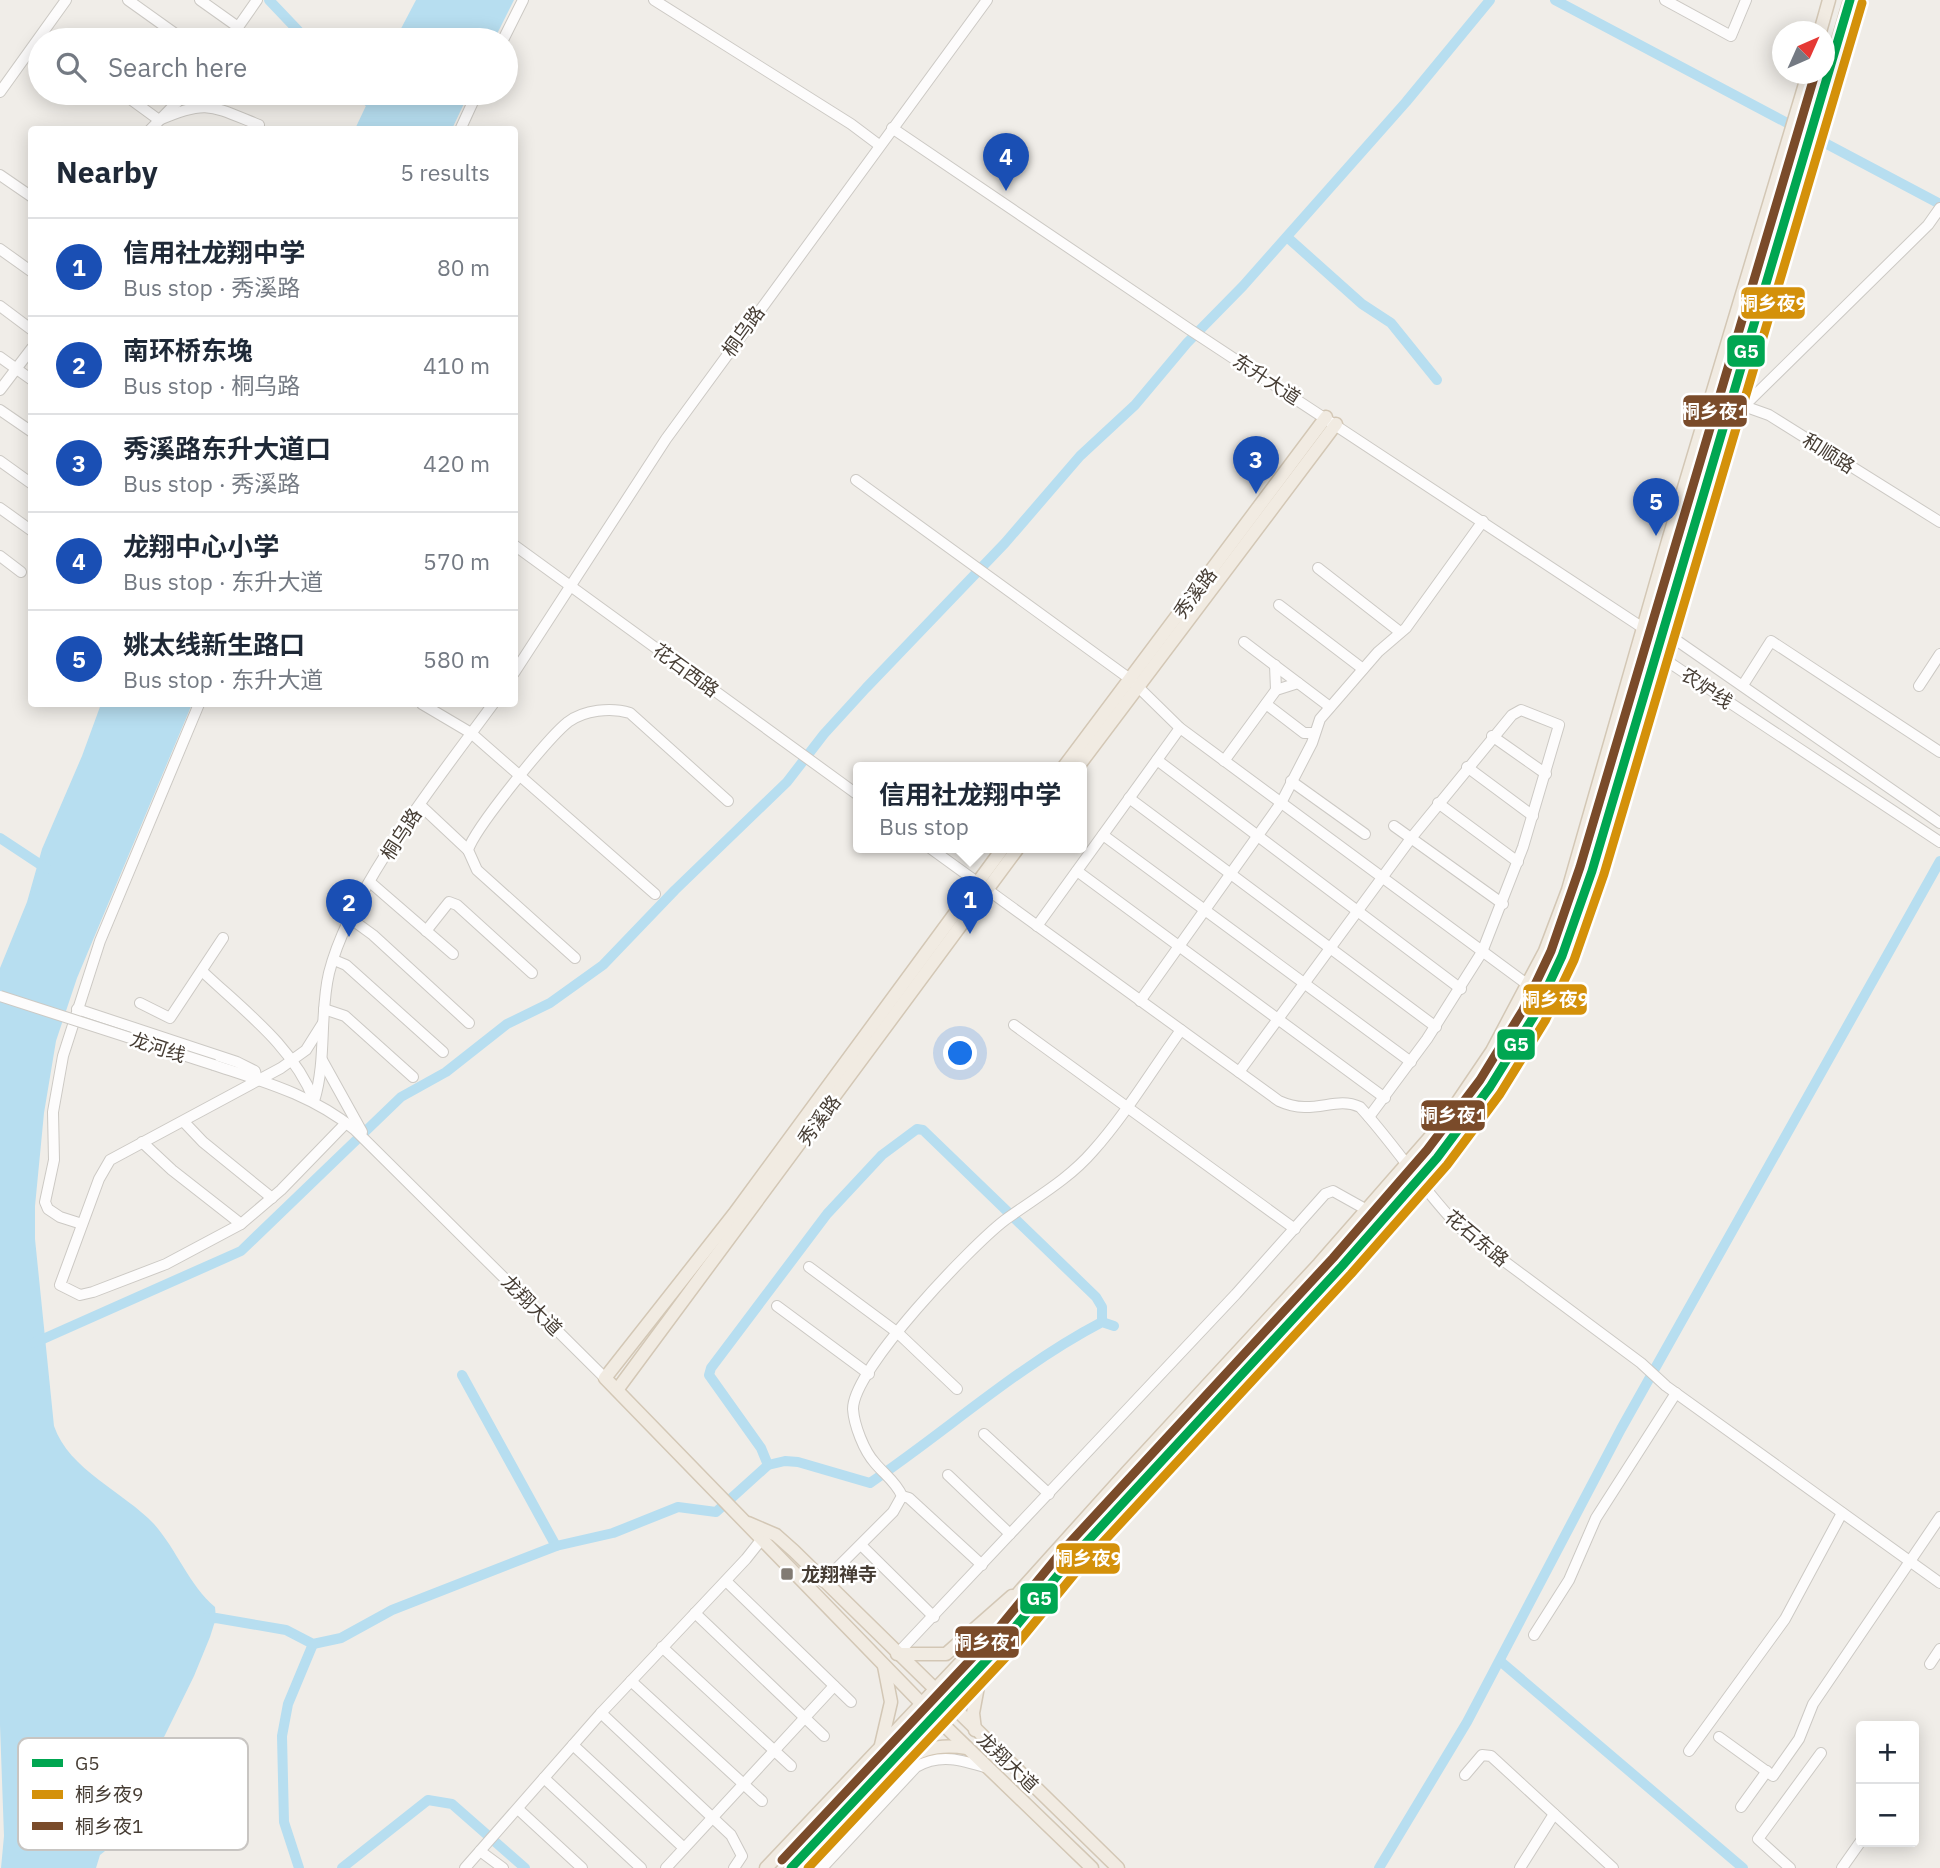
<!DOCTYPE html>
<meta charset="utf-8">
<style>
:root{--surface:#fff;--page:#f2f2f3;--text:#1f2937;--muted:#747a83;--line:#e0e1e3;--accent:#827b73}
body{margin:0;font-family:"IBM Plex Sans","Noto Sans SC",sans-serif;background:var(--page);color:var(--text)}
.controls{position:absolute;right:21px;bottom:21px;display:grid;overflow:hidden;border-radius:7px;box-shadow:0 4px 18px #0003}
.controls button{width:63px;height:63px;display:grid;place-items:center;padding:0;border:0;border-bottom:2px solid var(--line);background:var(--surface);color:var(--text);font:35px sans-serif}
.compass{position:absolute;left:1772px;top:21px;width:63px;height:63px;border-radius:50%;background:var(--surface);box-shadow:0 4px 18px #0003;rotate:45deg}
.you{position:absolute;left:961px;top:1054px;width:24px;height:24px;margin:-18px;border:5px solid #fff;border-radius:50%;background:#1a73e8;box-shadow:0 0 0 10px #1a73e833}
.badge{display:grid;place-items:center;width:46px;height:46px;border-radius:50%;background:var(--accent);color:#fff;font-size:23px;font-weight:700}
.pin{position:absolute;translate:-50% -58px;filter:drop-shadow(0 2px 4px #0008)}
.pin::after{content:'';position:absolute;top:37px;width:24px;height:21px;background:inherit;clip-path:polygon(0 0,100% 0,50% 100%)}
.popup{position:absolute;left:853px;top:762px;width:234px;height:91px;box-sizing:border-box;display:grid;place-content:center;border-radius:7px;background:var(--surface);filter:drop-shadow(0 2px 5px #0005);font-size:23px;white-space:nowrap;color:var(--muted)}
.popup b{font-size:26px;color:var(--text)}
.popup::after{content:'';position:absolute;left:50%;top:100%;margin-left:-14px;border:14px solid transparent;border-top-color:var(--surface)}
.list{margin:0;padding:0;list-style:none}
h2{display:flex;justify-content:space-between;align-items:center;height:91px;margin:0;padding:0 28px;font-size:30px}
h2 small{font-size:23px;font-weight:400;color:var(--muted)}
.list li{display:grid;grid-template-columns:46px 1fr auto;gap:21px;align-items:center;box-sizing:border-box;height:98px;padding:0 28px;border-top:2px solid var(--line)}
.list b{display:block;font-size:26px;white-space:nowrap}
.list p{margin:0;font-size:23px;white-space:nowrap;color:var(--muted)}
.list em{font-size:23px;font-style:normal;color:var(--muted)}
.icon{flex:none;width:38px;height:38px;fill:none;stroke:currentColor;stroke-width:2;stroke-linecap:round;stroke-linejoin:round}
.map{position:relative;flex:none;width:1940px;height:1868px;overflow:hidden}
.search{position:absolute;background:var(--surface);box-shadow:0 4px 18px #0003;left:28px;top:28px;width:490px;height:77px;display:flex;align-items:center;gap:18px;box-sizing:border-box;padding:0 24px;border-radius:38px;color:var(--muted);font-size:26px}
.panel{position:absolute;background:var(--surface);box-shadow:0 4px 18px #0003;left:28px;top:126px;width:490px;height:581px;border-radius:7px}
.map>svg:first-child{display:block}
</style>
<div class="map">
<svg width="1940" height="1868" viewBox="0 0 1940 1868">
<rect width="100%" height="100%" fill="#f0ede8"/>
<g fill="#b7def0">
<polygon points="416,0 514,0 494,40 395,40"/>
<polygon points="372,93 469,93 452,129 355,129"/>
<path d="M101 704H192L77 978 56 1041 44 1113 35 1206V1239L54 1426C69 1470 124 1492 154 1524 177 1550 189 1585 215 1607L216 1618 210 1637 194 1676 110 1847 100 1855 96 1868H1L4 1836 0 1725V968L27 902 42 849 82 756Z"/>
</g>
<g fill="none" stroke-linecap="round" stroke-linejoin="round">
<g stroke="#b7def0" stroke-width="10">
<polyline points="269,0 307,40"/>
<polyline points="1555,0 1940,204"/>
<polyline points="358,93 377,109"/>
<polyline points="1287,237 1362,304 1391,323 1437,380"/>
<polyline points="0,838 47,869"/>
<polyline points="34,1343 241,1251 401,1097 446,1072 507,1024 550,1003 603,965 675,890 787,782 824,734 866,688 1005,543 1080,456 1135,405 1187,343 1243,286 1406,102 1490,0"/>
<polyline points="462,1375 556,1546"/>
<polyline points="768,1465 761,1448 709,1375 711,1368 827,1214 882,1155 917,1129 923,1130 1096,1297 1102,1307 1102,1322"/>
<path d="M203 1619 216 1618 286 1630 313 1644 341 1638 392 1610 556 1546 613 1533 678 1507 716 1512 768 1465 785 1461 798 1462 870 1483C948 1430 1018 1366 1102 1322L1114 1326"/>
<polyline points="1500,1661 1743,1868"/>
<polyline points="299,1868 284,1822 282,1736 288,1704 313,1644"/>
<polyline points="342,1868 428,1800 452,1804 525,1868"/>
<polyline points="1379,1868 1467,1722 1621,1429 1940,861"/>
</g>
<g stroke="#ccc9c4" stroke-width="12">
<g id="minor">
<polyline points="128,0 184,40"/>
<polyline points="200,0 238,27"/>
<polyline points="654,0 851,124 879,145"/>
<polyline points="1665,0 1731,36 1746,0"/>
<polyline points="229,40 257,0"/>
<polyline points="503,40 523,0"/>
<polyline points="0,92 66,0"/>
<path d="M122 93 159 120C207 99 212 106 259 125"/>
<polyline points="892,128 1189,329 1643,628 1664,659 1940,842"/>
<polyline points="150,130 186,93"/>
<polyline points="460,130 477,93"/>
<polyline points="0,175 32,197"/>
<polyline points="0,249 32,272"/>
<polyline points="0,306 32,330"/>
<polyline points="0,357 32,380"/>
<polyline points="0,390 32,348"/>
<polyline points="1713,395 1769,415 1940,522"/>
<polyline points="1745,405 1928,225 1940,208"/>
<polyline points="0,410 32,432"/>
<polyline points="0,461 32,484"/>
<polyline points="856,480 1130,679 1180,728 1528,985"/>
<polyline points="0,508 32,531"/>
<polyline points="514,545 858,795"/>
<polyline points="0,556 21,572"/>
<polyline points="1318,568 1400,632"/>
<polyline points="1279,605 1363,669"/>
<polyline points="1643,628 1663,631 1940,823"/>
<polyline points="1244,642 1330,707"/>
<polyline points="1275,665 1276,690"/>
<polyline points="514,673 666,439 987,0"/>
<polyline points="1743,685 1771,641 1940,752"/>
<polyline points="1919,686 1940,654"/>
<polyline points="422,704 471,733 655,894"/>
<polyline points="1266,704 1304,733 1313,733"/>
<polyline points="1492,736 1546,774"/>
<polyline points="1157,760 1461,989"/>
<polyline points="1224,761 1276,690 1298,683"/>
<polyline points="1467,767 1533,816"/>
<polyline points="1291,781 1365,834"/>
<polyline points="1129,798 1436,1027"/>
<polyline points="1438,803 1518,862"/>
<polyline points="420,805 468,850"/>
<polyline points="1394,826 1503,904"/>
<polyline points="1103,835 1411,1062"/>
<path d="M930 848 1279 1101C1314 1117 1334 1095 1360 1107 1396 1146 1424 1192 1461 1229L1641 1363 1666 1386 1940 1583"/>
<polyline points="1077,871 1385,1098"/>
<polyline points="371,883 453,954"/>
<polyline points="351,919 373,935 469,1023"/>
<polyline points="1037,926 1180,728"/>
<polyline points="426,931 449,902 457,905 532,973"/>
<path d="M575 958 477 870 468 850C475 828 548 738 568 722 584 710 611 707 630 713L728 801"/>
<polyline points="334,960 346,965 443,1052"/>
<path d="M202 971C243 1010 293 1046 314 1100"/>
<polyline points="1140,1001 1281,803 1312,743 1320,719 1378,652 1406,628 1483,521"/>
<polyline points="140,1003 170,1018 223,938"/>
<polyline points="77,1009 237,1062 255,1071 257,1080"/>
<polyline points="324,1009 345,1016 413,1077"/>
<polyline points="323,1023 306,1050 281,1068 110,1160 99,1179 60,1285 80,1295 93,1292 166,1264 241,1224 281,1190 346,1123"/>
<polyline points="1014,1025 1295,1229"/>
<polyline points="322,1060 362,1132"/>
<path d="M214 1065C265 1082 312 1095 354 1129L605 1378"/>
<polyline points="1239,1072 1412,837 1512,715 1521,710 1559,725 1523,847 1482,952 1427,1039 1369,1117"/>
<path d="M314 1101C327 1060 319 1015 329 973 350 888 441 775 493 704"/>
<polyline points="184,1122 203,1142 272,1198"/>
<polyline points="142,1142 172,1170 241,1224"/>
<polyline points="82,1224 60,1217 48,1209 45,1202 54,1160 53,1112 63,1056 100,941 199,704"/>
<polyline points="809,1267 898,1333 957,1389"/>
<polyline points="777,1306 869,1374"/>
<polyline points="984,1434 1049,1494"/>
<polyline points="948,1475 1010,1534"/>
<polyline points="902,1496 909,1498 982,1565"/>
<polyline points="861,1545 934,1617"/>
<polyline points="726,1581 851,1702"/>
<path d="M823 1582 893 1512 902 1496C896 1482 884 1474 875 1463 864 1451 854 1425 853 1409 853 1369 971 1246 1005 1220 1035 1198 1068 1180 1093 1151 1126 1114 1152 1070 1181 1030"/>
<polyline points="695,1613 824,1736"/>
<polyline points="1534,1635 1569,1580 1596,1518 1676,1393"/>
<polyline points="662,1647 791,1766"/>
<polyline points="897,1654 1236,1294 1325,1194 1333,1191 1367,1210"/>
<polyline points="1930,1664 1940,1649"/>
<polyline points="631,1681 762,1801"/>
<polyline points="601,1713 731,1835 742,1856 734,1868"/>
<polyline points="1719,1737 1773,1776 1799,1739 1813,1704 1940,1517"/>
<polyline points="573,1745 684,1848"/>
<polyline points="1689,1751 1785,1619 1842,1513"/>
<polyline points="1465,1775 1482,1755 1491,1756 1613,1868"/>
<polyline points="544,1778 641,1868"/>
<polyline points="1741,1807 1767,1771"/>
<polyline points="518,1809 582,1868"/>
<polyline points="480,1851 503,1868"/>
<polyline points="465,1868 601,1713 746,1559 765,1535"/>
<polyline points="666,1868 834,1686"/>
<path d="M822 1868 916 1767C940 1753 962 1760 988 1768"/>
<polyline points="1520,1868 1554,1814"/>
<polyline points="1790,1868 1758,1839 1821,1753"/>
<polyline points="1842,1868 1861,1841"/>
</g>
</g>
<g stroke="#d3c7b5" stroke-width="15">
<g id="major">
<polyline points="1820,32 1829,0"/>
<polyline points="1063,768 1326,417"/>
<polyline points="1077,768 1336,424"/>
<polyline points="1003,848 734,1214 605,1378 921,1703 1092,1868"/>
<polyline points="617,1390 1018,848"/>
<polyline points="748,1523 776,1535 794,1551 1118,1868"/>
<polyline points="897,1654 946,1654 1012,1596"/>
<polyline points="975,1730 973,1713 982,1665"/>
<polyline points="881,1745 891,1702 884,1666"/>
<path d="M891 1771C915 1750 935 1743 967 1748"/>
<polyline points="766,1868 967,1656 1021,1590 1128,1471 1319,1264 1446,1119 1492,1051 1545,951 1568,890 1668,541 1808,74"/>
<polyline points="791,1868 998,1648 1072,1558 1342,1266 1437,1158 1490,1087 1534,1016 1562,956 1592,871 1850,0"/>
</g>
</g>
<use href="#minor" stroke="#fdfcfc" stroke-width="10"/>
<use href="#major" stroke="#f1ebe2" stroke-width="12"/>
<g stroke="#ccc9c4" stroke-width="12" stroke-linecap="butt">
<polyline id="minor-bridge" points="0,996 214,1065"/>
</g>
<use href="#minor-bridge" stroke="#fdfcfc" stroke-width="10"/>
<g stroke="#fff" stroke-width="14">
<polyline id="bus-1" points="791,1868 998,1648 1072,1558 1342,1266 1437,1158 1490,1087 1534,1016 1562,956 1592,871 1850,0"/>
</g>
<g stroke="#fff" stroke-width="14">
<polyline id="bus-2" points="808,1868 1007,1656 1081,1566 1351,1274 1447,1165 1500,1094 1545,1021 1574,960 1604,874 1862,3"/>
</g>
<g stroke="#fff" stroke-width="14">
<polyline id="bus-3" points="782,1860 989,1640 1063,1550 1333,1258 1427,1150 1480,1080 1523,1010 1551,951 1580,867 1815,74"/>
</g>
<use href="#bus-1" stroke="#00a651" stroke-width="9"/>
<use href="#bus-2" stroke="#d4910a" stroke-width="9"/>
<use href="#bus-3" stroke="#7a4b2a" stroke-width="9"/>
</g>
<rect fill="#827b73" stroke="#fff" stroke-width="2.5" x="780" y="1567" width="14" height="14" rx="3.5"/>
<g text-anchor="middle" dominant-baseline="central" stroke-width="5" stroke-linejoin="round" paint-order="stroke">
<g font-size="19" fill="#463d34" stroke="#fff">
<text transform="translate(743 331) rotate(-54)">桐乌路</text>
<text transform="translate(1267 379) rotate(33)">东升大道</text>
<text transform="translate(1829 453) rotate(32)">和顺路</text>
<text transform="translate(1195 593) rotate(-53)">秀溪路</text>
<text transform="translate(686 670) rotate(36)">花石西路</text>
<text transform="translate(1707 688) rotate(34)">农炉线</text>
<text transform="translate(401 834) rotate(-57)">桐乌路</text>
<text transform="translate(158 1047) rotate(18)">龙河线</text>
<text transform="translate(819 1120) rotate(-53)">秀溪路</text>
<text transform="translate(1477 1238) rotate(40)">花石东路</text>
<text transform="translate(532 1305) rotate(45)">龙翔大道</text>
<text transform="translate(1008 1762) rotate(44)">龙翔大道</text>
</g>
<g font-size="19" font-weight="bold" fill="#463d34" stroke="#fff" text-anchor="start">
<text x="801" y="1574">龙翔禅寺</text>
</g>
</g>
<rect x="18" y="1738" width="230" height="112" rx="10" fill="#fff" stroke="#c8c5c2" stroke-width="2"/>
<rect x="32" y="1759" width="31" height="8" fill="#00a651"/>
<rect x="32" y="1790" width="31" height="9" fill="#d4910a"/>
<rect x="32" y="1822" width="31" height="8" fill="#7a4b2a"/>
<g font-size="19" fill="#463d34">
<text x="75" y="1770">G5</text>
<text x="75" y="1801">桐乡夜9</text>
<text x="75" y="1833">桐乡夜1</text>
</g>
<g stroke="#fff" stroke-width="2.5">
<rect x="1740" y="286" width="66" height="34" rx="7" fill="#d4910a"/>
<rect x="1726" y="334" width="40" height="34" rx="7" fill="#00a651"/>
<rect x="1682" y="394" width="66" height="34" rx="7" fill="#7a4b2a"/>
<rect x="1522" y="983" width="66" height="33" rx="7" fill="#d4910a"/>
<rect x="1496" y="1028" width="40" height="33" rx="7" fill="#00a651"/>
<rect x="1420" y="1099" width="66" height="33" rx="7" fill="#7a4b2a"/>
<rect x="1055" y="1542" width="66" height="33" rx="7" fill="#d4910a"/>
<rect x="1019" y="1582" width="40" height="33" rx="7" fill="#00a651"/>
<rect x="954" y="1625" width="66" height="34" rx="7" fill="#7a4b2a"/>
</g>
<g font-size="19" text-anchor="middle" font-weight="bold" fill="#fff">
<text x="1773" y="310">桐乡夜9</text>
<text x="1746" y="358">G5</text>
<text x="1715" y="418">桐乡夜1</text>
<text x="1555" y="1006">桐乡夜9</text>
<text x="1516" y="1051">G5</text>
<text x="1453" y="1122">桐乡夜1</text>
<text x="1088" y="1565">桐乡夜9</text>
<text x="1039" y="1605">G5</text>
<text x="987" y="1649">桐乡夜1</text>
</g>
</svg>
<div class="controls">
<button>+</button>
<button>−</button>
</div>
<svg class="compass" viewBox="-18 -18 36 36"><path d="M0-13l5 13h-10z" fill="#e53935"/><path d="M0 13l5-13h-10z" fill="#747a83"/></svg>
<div class="you"></div>
<div class="pin badge" style="left:970px;top:934px;background:#1a4fb4">1</div>
<div class="popup"><b>信用社龙翔中学</b>Bus stop</div>
<div class="pin badge" style="left:349px;top:937px;background:#1a4fb4">2</div>
<div class="pin badge" style="left:1256px;top:494px;background:#1a4fb4">3</div>
<div class="pin badge" style="left:1006px;top:191px;background:#1a4fb4">4</div>
<div class="pin badge" style="left:1656px;top:536px;background:#1a4fb4">5</div>
<div class="search"><svg class="icon" aria-label="search" viewBox="0 0 24 24"><circle cx="10" cy="10" r="6"/><path d="M15 15l6 6"/></svg>Search here</div>
<section class="panel">
<h2>Nearby<small>5 results</small></h2>
<ul class="list">
<li><span class="badge" style="background:#1a4fb4">1</span><div><b>信用社龙翔中学</b><p>Bus stop · 秀溪路</p></div><em>80 m</em></li>
<li><span class="badge" style="background:#1a4fb4">2</span><div><b>南环桥东堍</b><p>Bus stop · 桐乌路</p></div><em>410 m</em></li>
<li><span class="badge" style="background:#1a4fb4">3</span><div><b>秀溪路东升大道口</b><p>Bus stop · 秀溪路</p></div><em>420 m</em></li>
<li><span class="badge" style="background:#1a4fb4">4</span><div><b>龙翔中心小学</b><p>Bus stop · 东升大道</p></div><em>570 m</em></li>
<li><span class="badge" style="background:#1a4fb4">5</span><div><b>姚太线新生路口</b><p>Bus stop · 东升大道</p></div><em>580 m</em></li>
</ul>
</section>
</div>
